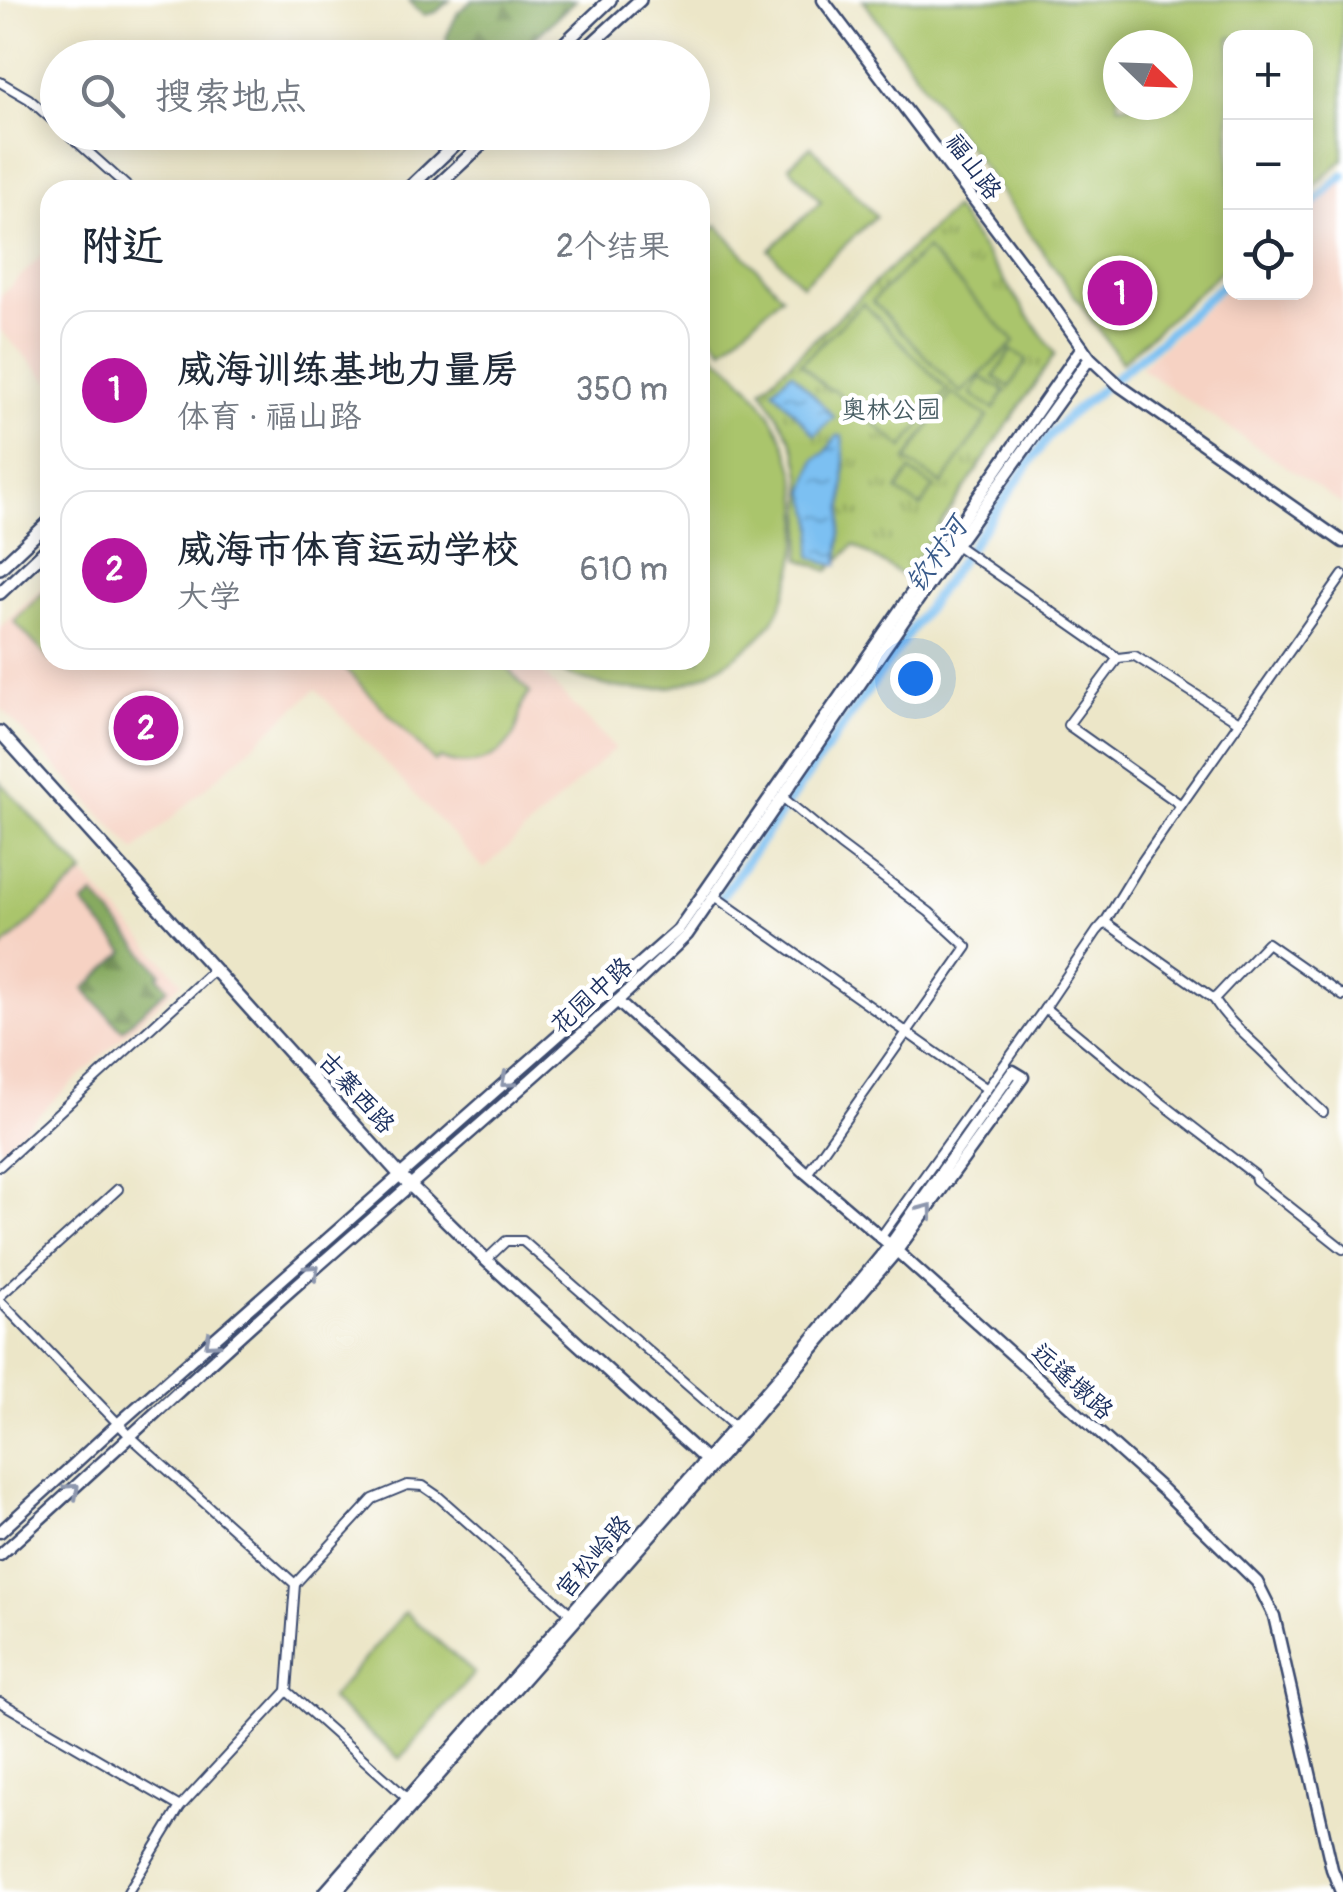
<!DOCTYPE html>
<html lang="zh">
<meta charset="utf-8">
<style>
:root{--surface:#fff;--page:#f6f6f7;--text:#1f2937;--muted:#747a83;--line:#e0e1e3;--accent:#b5179e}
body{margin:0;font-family:Pangolin,"LXGW WenKai TC",sans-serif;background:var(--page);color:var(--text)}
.controls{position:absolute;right:30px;top:30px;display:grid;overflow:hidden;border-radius:20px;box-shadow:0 5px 25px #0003}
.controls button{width:90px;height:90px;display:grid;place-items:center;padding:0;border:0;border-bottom:2px solid var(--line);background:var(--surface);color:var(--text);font:50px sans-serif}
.compass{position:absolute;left:1103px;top:30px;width:90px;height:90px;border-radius:50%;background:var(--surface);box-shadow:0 5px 25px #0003;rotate:113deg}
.you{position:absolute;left:915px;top:678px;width:35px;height:35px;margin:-25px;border:8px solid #fff;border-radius:50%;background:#1a73e8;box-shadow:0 0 0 15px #1a73e833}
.badge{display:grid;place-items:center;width:65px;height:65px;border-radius:50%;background:var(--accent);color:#fff;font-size:32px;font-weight:700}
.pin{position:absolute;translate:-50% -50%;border:5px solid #fff;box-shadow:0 2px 10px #0006}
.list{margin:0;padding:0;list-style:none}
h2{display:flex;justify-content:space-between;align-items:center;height:130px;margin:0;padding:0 40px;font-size:42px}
h2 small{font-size:32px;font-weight:400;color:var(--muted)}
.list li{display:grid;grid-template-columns:65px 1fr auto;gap:30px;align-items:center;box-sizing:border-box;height:160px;margin:0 20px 20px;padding:0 20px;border:2px solid var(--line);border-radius:30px}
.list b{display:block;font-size:38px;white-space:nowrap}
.list p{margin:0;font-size:32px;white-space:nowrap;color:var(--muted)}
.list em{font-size:32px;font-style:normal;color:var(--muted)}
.icon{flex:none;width:55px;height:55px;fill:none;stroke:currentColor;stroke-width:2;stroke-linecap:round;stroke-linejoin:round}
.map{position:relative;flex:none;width:1343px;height:1892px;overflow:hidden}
.search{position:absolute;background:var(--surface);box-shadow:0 5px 25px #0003;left:40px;top:40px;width:670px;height:110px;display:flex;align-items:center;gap:25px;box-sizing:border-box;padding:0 35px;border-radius:55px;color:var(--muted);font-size:38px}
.panel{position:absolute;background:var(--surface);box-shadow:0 5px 25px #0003;left:40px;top:180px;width:670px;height:490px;border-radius:30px}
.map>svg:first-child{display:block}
</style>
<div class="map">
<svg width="1343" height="1892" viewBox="0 0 1343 1892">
<defs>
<pattern id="forest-firs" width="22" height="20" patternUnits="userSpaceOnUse" patternTransform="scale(2.5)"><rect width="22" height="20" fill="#87aa60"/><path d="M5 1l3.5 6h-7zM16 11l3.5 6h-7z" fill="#6e8b52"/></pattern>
<pattern id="park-tufts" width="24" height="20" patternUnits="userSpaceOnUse" patternTransform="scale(2.5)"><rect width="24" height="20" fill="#aac56c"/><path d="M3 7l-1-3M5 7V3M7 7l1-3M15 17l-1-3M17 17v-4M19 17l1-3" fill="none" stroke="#8aa05c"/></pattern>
<pattern id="water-ripples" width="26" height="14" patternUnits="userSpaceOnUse" patternTransform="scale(2.5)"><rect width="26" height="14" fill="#7bc0f2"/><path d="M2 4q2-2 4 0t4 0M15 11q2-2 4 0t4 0" fill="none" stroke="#649cc7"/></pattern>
</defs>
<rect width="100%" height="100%" fill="#fff"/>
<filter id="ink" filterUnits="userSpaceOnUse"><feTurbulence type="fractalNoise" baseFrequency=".01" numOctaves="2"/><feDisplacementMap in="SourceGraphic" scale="20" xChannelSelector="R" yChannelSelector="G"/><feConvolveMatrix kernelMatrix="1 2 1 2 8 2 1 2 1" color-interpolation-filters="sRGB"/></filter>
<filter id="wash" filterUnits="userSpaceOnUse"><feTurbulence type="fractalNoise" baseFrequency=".0048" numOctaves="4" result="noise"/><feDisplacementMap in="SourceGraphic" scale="40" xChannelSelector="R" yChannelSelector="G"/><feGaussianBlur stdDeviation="2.25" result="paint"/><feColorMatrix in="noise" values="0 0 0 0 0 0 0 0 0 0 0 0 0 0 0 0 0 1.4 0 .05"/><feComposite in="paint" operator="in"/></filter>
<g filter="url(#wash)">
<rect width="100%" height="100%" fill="#ece6c8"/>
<g fill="#f6d2c3">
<polygon points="1343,182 1343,505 1140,368 1230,285 1230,292 1306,292 1306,216"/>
<polygon points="50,248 50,382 0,330 0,296"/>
<polygon points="50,581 50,660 530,660 615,748 484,869 316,689 135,851 0,707 0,627"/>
<polygon points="0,783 182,982 0,1150"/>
</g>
<g fill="url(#forest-firs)" stroke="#516c5f" stroke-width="2.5">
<polygon points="409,0 450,0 436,12 424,15 415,8"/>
<polygon points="473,0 576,0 514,57 454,57 446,38 458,12"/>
<polygon points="94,895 161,973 158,976 168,988 122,1030 84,989 125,952 83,904"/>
</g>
<path fill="url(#park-tufts)" stroke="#627a65" stroke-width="2.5" d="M954 208 1055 354 905 577 854 545 828 571 800 559C803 520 808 476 791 439 782 422 772 406 762 389Z"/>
<g fill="#aac56c" stroke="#627a65" stroke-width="2.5" fill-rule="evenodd">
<path d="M863 0H1343V160L1306 194V38H1230V263L1122 362ZM1118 45H1178V105H1118Z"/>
<polygon points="811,146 876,216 802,285 769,250 821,202 789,166"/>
<polygon points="717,225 782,296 723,349 700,324 700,241"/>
<polygon points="926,249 1015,342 961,393 872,301"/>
<polygon points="863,303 947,390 903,448 836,391 826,388 801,363"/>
<path d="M700 345C777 394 816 479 793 569 788 589 780 615 765 631 744 654 704 679 674 686 630 695 578 684 541 660H700Z"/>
<polygon points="1011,350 1027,360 1010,387 994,377"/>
<polygon points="981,377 1005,391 994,409 971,394"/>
<polygon points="952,393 988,417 942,484 906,460"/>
<polygon points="910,471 934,487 921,507 897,491"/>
<polygon points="50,586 50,660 14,621"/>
<path d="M337 660H500L530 693C518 704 522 715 516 730 502 761 469 771 440 758L435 762Z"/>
<polygon points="0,782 84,873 0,950"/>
<polygon points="405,1612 474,1673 400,1759 330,1699"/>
</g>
<g fill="url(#water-ripples)" stroke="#4b78a8" stroke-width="2.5">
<polygon points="792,372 834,417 815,435 773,389"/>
<path d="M837 436H842C848 479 841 522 838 565L825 563 811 556 814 531 813 517 805 491 815 459 825 453Z"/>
</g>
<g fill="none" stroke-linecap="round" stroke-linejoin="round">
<g stroke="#7bc0f2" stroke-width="9">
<polyline points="1306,210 1343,176"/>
<polyline points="722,896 1049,436 1067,417 1160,341 1230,278"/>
</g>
</g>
</g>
<g filter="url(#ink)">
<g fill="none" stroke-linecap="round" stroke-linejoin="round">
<g stroke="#3a4a6e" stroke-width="12">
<g id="street">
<polyline points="0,82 29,99 58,125"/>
<polyline points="66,132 131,190"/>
<polyline points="956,545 1118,658 1135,656 1239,722"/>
<polyline points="1118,658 1068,725 1181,805"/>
<polyline points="782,797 840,845 929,912 967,947 807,1174"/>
<polyline points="714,896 987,1089"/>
<path d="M1105 922 1214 999C1229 1024 1253 1041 1273 1062 1290 1079 1304 1095 1323 1112"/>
<polyline points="1214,999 1267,943 1343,996"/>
<path d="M1045 1008 1134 1081C1144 1086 1150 1094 1159 1101 1192 1126 1223 1151 1255 1175L1256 1180 1343 1249"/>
<polyline points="0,1166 215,969"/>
<polyline points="880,1238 1045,1008 1097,931 1105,922 1141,863 1181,805 1343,575"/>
<polyline points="486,1260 506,1241 523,1241 734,1426"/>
<polyline points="0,1296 118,1189"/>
<polyline points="0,1301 131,1437 295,1584 287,1691 408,1799"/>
<polyline points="295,1584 373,1499 407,1485 423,1486 439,1497 571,1614"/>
<polyline points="0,1702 180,1807 128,1892"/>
<polyline points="180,1807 287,1691"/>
</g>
</g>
<g stroke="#3a4a6e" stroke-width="15">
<g id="secondary">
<polyline points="823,0 1033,278 1090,358 1120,386 1343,542"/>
<polyline points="617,1001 807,1174 890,1245 1163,1490 1257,1582 1274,1616 1332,1869 1341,1892"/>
<polyline points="0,1532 118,1424 678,930 1082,347"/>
<path d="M0 1555C104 1462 204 1366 309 1274 435 1162 566 1053 687 935L956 545 1090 358"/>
<polyline points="325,1892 807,1345 890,1245 1013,1071 1023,1077 896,1252 747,1426 336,1892"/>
</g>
</g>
<g stroke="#3a4a6e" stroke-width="16">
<g id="primary">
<polyline points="549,58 610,0"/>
<polyline points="576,58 640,0"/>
<polyline points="407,190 468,132"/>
<polyline points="433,190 495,132"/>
<polyline points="0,568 50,521"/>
<polyline points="0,593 50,546"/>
<polyline points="0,732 400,1175 486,1260 705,1459"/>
</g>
</g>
<use href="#street" stroke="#fff" stroke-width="8"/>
<use href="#secondary" stroke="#fff" stroke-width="10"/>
<use href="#primary" stroke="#fff" stroke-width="11"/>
</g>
<defs><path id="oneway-chevron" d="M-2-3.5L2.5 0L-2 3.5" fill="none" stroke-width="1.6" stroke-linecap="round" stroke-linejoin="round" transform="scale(2.5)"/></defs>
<g stroke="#8d97ae">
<use href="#oneway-chevron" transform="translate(507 1081) rotate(139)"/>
<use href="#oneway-chevron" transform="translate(927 1210) rotate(-53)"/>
<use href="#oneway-chevron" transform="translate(313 1271) rotate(-41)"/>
<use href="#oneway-chevron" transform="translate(211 1342) rotate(139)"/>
<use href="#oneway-chevron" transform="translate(73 1490) rotate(-42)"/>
</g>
</g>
<g text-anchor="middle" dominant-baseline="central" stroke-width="9" stroke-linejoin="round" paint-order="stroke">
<g font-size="25" fill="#1b2f5e" stroke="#fff">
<text transform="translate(973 167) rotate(53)">福山路</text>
<text transform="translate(592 996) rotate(-42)">花园中路</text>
<text transform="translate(356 1093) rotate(48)">古寨西路</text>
<text transform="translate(1072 1382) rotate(42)">远遥墩路</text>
<text transform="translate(594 1557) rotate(-49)">宫松岭路</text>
</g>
<g font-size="25" fill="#465c62" stroke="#fff">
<text x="891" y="410">奥林公园</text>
</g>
<g font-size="28" font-style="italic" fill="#385a8a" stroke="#fff">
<text transform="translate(937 555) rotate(-55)">钦村河</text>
</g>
</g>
</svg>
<div class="controls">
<button>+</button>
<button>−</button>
<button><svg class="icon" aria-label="locate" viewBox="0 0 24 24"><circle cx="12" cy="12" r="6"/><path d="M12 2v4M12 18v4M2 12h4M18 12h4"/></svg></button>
</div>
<svg class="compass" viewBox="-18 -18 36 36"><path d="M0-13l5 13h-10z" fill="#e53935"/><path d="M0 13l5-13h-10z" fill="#747a83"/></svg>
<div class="you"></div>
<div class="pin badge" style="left:1120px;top:293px">1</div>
<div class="pin badge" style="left:146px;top:728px">2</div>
<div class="search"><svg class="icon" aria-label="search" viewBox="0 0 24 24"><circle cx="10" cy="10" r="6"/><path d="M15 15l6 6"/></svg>搜索地点</div>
<section class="panel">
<h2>附近<small>2个结果</small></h2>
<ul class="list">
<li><span class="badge">1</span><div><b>威海训练基地力量房</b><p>体育 · 福山路</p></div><em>350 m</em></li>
<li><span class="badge">2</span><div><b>威海市体育运动学校</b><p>大学</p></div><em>610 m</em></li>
</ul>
</section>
</div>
